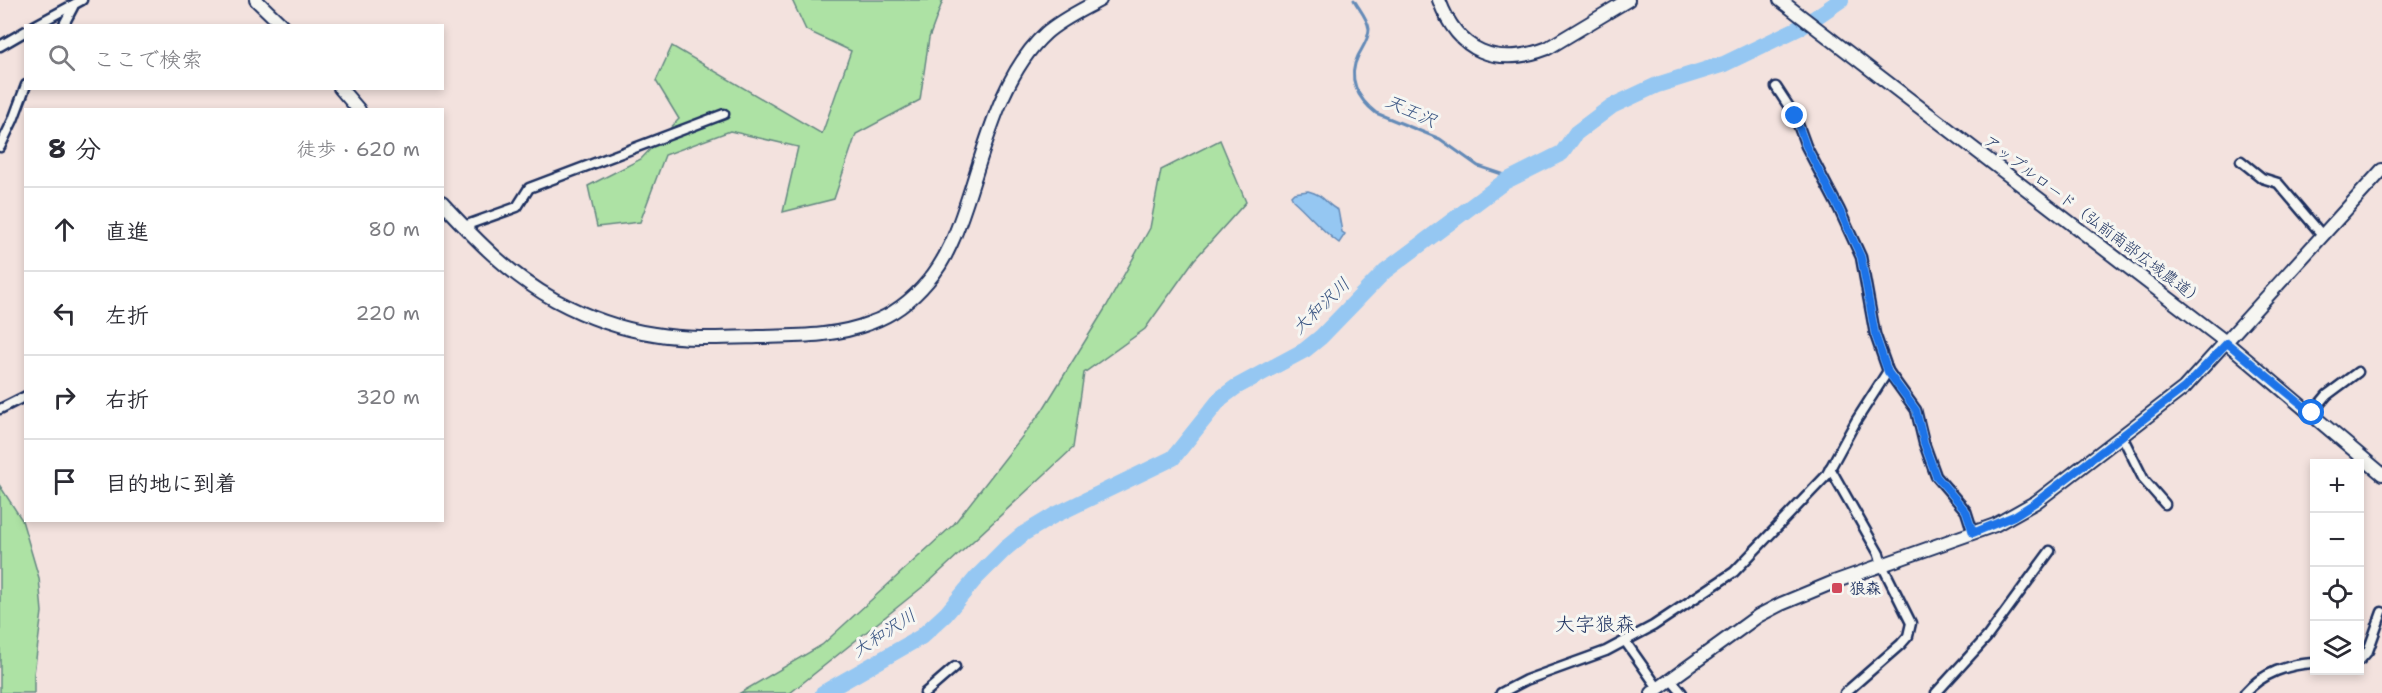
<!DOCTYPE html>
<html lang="ja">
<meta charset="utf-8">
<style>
:root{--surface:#fff;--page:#f2f2f3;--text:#2b2b33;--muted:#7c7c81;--line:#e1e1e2}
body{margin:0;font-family:"Shantell Sans","Klee One",sans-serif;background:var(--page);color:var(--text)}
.controls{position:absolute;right:18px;bottom:18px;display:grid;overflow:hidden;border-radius:0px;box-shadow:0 3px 9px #0003}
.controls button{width:54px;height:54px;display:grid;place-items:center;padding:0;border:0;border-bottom:2px solid var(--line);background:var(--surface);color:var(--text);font:30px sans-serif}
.stop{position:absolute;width:18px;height:18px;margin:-14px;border:4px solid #1a73e8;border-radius:50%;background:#fff}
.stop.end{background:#1a73e8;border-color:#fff;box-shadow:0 2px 6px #0008}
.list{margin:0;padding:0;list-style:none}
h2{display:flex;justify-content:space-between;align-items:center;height:78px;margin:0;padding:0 24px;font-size:26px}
h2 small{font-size:20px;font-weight:400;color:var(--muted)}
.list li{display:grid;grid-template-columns:39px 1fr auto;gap:18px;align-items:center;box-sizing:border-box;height:84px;padding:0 24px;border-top:2px solid var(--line)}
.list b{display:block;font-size:22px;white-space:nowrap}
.list em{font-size:20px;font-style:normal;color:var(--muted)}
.icon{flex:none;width:33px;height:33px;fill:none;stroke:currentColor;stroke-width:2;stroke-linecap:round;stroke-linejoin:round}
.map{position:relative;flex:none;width:2382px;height:693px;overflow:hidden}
.search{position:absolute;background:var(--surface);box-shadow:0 3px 9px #0003;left:24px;top:24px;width:420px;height:66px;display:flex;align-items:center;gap:15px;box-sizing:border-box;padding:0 21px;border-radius:0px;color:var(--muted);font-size:22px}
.panel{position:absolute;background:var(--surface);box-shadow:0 3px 9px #0003;left:24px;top:108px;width:420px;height:414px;border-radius:0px}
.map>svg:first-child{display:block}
</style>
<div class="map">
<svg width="2382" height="693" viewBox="0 0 2382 693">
<rect width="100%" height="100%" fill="#f3e2de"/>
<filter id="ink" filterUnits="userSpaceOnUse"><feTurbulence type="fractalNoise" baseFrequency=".0167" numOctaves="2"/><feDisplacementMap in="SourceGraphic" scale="12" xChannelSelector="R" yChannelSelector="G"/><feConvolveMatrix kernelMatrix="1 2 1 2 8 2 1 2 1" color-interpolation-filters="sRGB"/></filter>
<g filter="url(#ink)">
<g fill="#ade2a4" stroke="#648881" stroke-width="1.5">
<polygon points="792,0 943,0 929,38 920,100 856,134 834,199 783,212 798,147 730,131 665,155 640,222 597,227 588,186 641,159 679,119 656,81 672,46 822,134 851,51 806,30"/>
<polygon points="1220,140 1246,202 1194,260 1145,329 1084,373 1073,448 930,581 790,693 740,693 822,645 954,524 1042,411 1106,307 1150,228 1161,170"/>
<polygon points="0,486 22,520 39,578 42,612 34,674 34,693 0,693"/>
</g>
<path fill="#95c7f2" stroke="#648ab7" stroke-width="1.5" d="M1308 191C1325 195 1326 205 1338 210L1342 232 1345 234 1339 243C1322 231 1309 214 1293 200L1291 196 1294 193Z"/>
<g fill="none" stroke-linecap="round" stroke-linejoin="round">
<path stroke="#648ab7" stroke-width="3" d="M1354 0C1359 9 1368 19 1369 29 1369 39 1362 48 1358 56 1347 78 1357 98 1376 113L1440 139 1478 166 1514 178"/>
<polyline stroke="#95c7f2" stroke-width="16" points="823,693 921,637 946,614 976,578 1005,549 1023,534 1053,516 1173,458 1221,398 1236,387 1305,350 1321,337 1385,271 1504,182 1562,153 1576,133 1612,106 1657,85 1724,64 1803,26 1841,0"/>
<g stroke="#1b2f5e" stroke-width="13">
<g id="street">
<polyline points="34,26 82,0"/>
<polyline points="63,26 73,7"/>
<polyline points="0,46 26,31"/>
<polyline points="1776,87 1795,116 1806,146 1839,209 1861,257 1875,334 1888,371 1916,410 1924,443 1936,476 1966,511 1973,533"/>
<polyline points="0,147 13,120 26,85"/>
<polyline points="2241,161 2262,178 2278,183 2323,236"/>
<polyline points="464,226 517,207 529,188 724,114"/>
<polyline points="0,409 26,396"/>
<polyline points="2312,413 2327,395 2358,372"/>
<polyline points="2122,436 2144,480 2165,504"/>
<polyline points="1830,468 1879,554 1882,565 1911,623 1908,636 1901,644 1845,693"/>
<polyline points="1625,641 1658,688"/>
<polyline points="2360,660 2368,651 2382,612"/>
<polyline points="1671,680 1682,693"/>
<polyline points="925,693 955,667"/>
<polyline points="1501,693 1526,680 1606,651 1653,626 1734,572 1826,476 1856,421 1888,371"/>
<polyline points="1936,693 1987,637 2050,551"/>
<path d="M2245 693C2262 673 2289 664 2314 663"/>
</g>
</g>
<g stroke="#1b2f5e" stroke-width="16">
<g id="secondary">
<polyline points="256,0 283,26"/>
<path d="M1439 0C1458 52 1496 68 1548 48L1628 0"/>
<polyline points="1780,0 2227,343 2382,474"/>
<polyline points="340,88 359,110"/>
<path d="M442 203C477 241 510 275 555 300 585 316 620 329 654 334 688 340 724 338 758 337 795 336 835 337 870 323 893 315 913 299 928 281 947 259 957 231 966 204 985 148 1001 74 1046 33 1062 19 1082 10 1100 0"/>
<polyline points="1652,693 1758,616 1781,604 1834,582 1995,525 2036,502 2184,388 2382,170"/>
</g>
</g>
<use href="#street" stroke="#f6f6f2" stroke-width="8"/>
<use href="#secondary" stroke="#f6f6f2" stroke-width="12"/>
</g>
</g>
<g fill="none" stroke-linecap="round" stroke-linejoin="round" filter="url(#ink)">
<polyline stroke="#1a73e8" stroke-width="8" points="1795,116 1806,146 1839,209 1861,257 1875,334 1888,372 1916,410 1924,443 1936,476 1966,511 1973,533 2014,516 2036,502 2184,388 2227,343 2312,413"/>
</g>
<rect fill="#d1495b" stroke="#f6f6f2" stroke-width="2" x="1831" y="582" width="12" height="12" rx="3"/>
<g text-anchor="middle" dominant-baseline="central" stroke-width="6" stroke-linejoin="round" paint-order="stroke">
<g font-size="16" fill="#1b2f5e" stroke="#f6f6f2">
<text transform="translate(2094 220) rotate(37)">アップルロード（弘前南部広域農道）</text>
</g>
<g font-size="16" font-weight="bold" fill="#1b2f5e" stroke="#f6f6f2" text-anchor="start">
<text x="1849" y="588">狼森</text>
</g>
<g font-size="18" font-style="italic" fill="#3a5583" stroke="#f6f6f2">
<text transform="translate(1411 111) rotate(24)">天王沢</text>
<text transform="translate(1321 306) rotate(-44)">大和沢川</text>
<text transform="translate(884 633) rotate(-33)">大和沢川</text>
</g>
<g font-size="20" fill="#1b2f5e" stroke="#f6f6f2">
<text x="1595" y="624">大字狼森</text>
</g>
</g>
</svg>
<div class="controls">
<button>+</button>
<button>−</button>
<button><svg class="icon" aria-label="locate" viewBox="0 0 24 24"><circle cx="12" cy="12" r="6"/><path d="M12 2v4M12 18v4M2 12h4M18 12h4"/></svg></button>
<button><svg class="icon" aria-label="layers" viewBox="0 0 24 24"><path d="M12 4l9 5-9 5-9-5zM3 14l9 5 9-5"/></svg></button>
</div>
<div class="stop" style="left:2312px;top:413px"></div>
<div class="stop end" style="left:1795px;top:116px"></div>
<div class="search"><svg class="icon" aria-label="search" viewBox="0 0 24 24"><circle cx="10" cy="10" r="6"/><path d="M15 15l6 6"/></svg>ここで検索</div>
<section class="panel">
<h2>8 分<small>徒歩 · 620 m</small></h2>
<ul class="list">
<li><svg class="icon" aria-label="ahead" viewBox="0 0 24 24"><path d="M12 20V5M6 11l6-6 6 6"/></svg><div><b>直進</b></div><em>80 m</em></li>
<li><svg class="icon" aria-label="left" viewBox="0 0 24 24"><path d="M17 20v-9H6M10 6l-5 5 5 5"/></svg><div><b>左折</b></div><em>220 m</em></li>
<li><svg class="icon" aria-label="right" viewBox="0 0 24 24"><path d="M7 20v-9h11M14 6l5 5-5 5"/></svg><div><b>右折</b></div><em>320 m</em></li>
<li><svg class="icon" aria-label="arrive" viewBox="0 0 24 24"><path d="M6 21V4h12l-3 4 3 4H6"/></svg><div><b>目的地に到着</b></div></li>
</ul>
</section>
</div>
